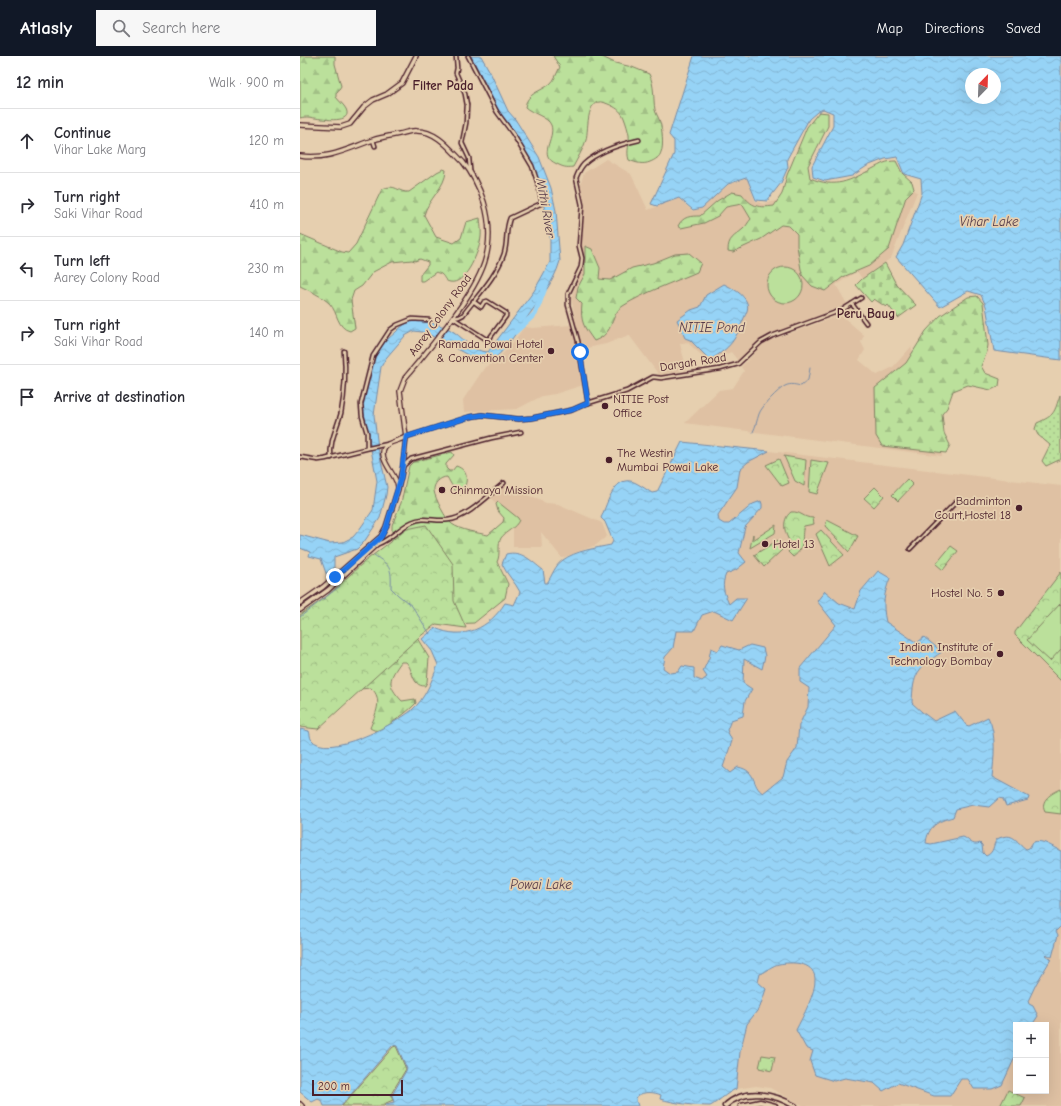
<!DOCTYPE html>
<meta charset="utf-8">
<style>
:root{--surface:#fff;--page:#f7f7f7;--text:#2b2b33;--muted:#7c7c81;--line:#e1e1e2;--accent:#111827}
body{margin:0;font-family:"Comic Neue",sans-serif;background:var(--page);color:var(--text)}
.controls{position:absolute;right:12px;bottom:12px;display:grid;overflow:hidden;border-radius:0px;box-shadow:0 4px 16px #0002}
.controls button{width:36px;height:36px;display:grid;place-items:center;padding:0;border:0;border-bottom:1px solid var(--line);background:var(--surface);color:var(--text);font:20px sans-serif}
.compass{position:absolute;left:665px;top:12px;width:36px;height:36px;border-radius:50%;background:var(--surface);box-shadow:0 4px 16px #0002;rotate:23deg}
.scale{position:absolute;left:12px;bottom:10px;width:91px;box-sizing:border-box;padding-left:4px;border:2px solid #4a1f2b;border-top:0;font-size:11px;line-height:14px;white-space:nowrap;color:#4a1f2b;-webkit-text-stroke:3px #e6cfaf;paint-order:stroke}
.stop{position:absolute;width:12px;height:12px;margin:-9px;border:3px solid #1a73e8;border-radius:50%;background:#fff}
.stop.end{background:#1a73e8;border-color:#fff;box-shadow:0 1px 4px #0008}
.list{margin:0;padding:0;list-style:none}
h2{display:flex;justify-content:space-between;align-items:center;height:52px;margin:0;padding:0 16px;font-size:17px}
h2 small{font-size:13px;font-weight:400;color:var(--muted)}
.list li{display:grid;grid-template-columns:26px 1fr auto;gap:12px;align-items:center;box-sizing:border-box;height:64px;padding:0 16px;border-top:1px solid var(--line)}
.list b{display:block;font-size:15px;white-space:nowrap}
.list p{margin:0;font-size:13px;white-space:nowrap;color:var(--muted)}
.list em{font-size:13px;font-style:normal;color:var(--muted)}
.icon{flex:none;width:22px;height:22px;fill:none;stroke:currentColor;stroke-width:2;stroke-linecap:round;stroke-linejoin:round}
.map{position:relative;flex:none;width:761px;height:1050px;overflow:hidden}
header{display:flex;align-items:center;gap:24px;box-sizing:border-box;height:56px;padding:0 20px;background:var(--accent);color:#fff}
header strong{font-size:19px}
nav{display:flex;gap:22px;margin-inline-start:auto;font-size:14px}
.search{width:280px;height:36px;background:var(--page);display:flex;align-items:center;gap:10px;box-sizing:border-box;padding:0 14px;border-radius:0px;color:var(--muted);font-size:15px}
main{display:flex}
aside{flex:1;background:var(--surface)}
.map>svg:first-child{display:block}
</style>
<header>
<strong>Atlasly</strong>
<div class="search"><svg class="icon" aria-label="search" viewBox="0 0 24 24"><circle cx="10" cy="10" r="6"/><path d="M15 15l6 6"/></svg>Search here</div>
<nav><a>Map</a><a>Directions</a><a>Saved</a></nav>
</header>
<main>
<aside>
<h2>12 min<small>Walk · 900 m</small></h2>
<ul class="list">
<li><svg class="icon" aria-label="ahead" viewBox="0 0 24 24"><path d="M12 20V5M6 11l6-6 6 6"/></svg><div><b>Continue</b><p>Vihar Lake Marg</p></div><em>120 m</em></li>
<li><svg class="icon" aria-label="right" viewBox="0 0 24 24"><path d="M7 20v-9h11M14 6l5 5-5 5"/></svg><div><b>Turn right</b><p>Saki Vihar Road</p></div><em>410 m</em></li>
<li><svg class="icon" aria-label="left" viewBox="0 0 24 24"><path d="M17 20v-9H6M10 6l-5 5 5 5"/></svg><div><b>Turn left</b><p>Aarey Colony Road</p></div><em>230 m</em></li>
<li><svg class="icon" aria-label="right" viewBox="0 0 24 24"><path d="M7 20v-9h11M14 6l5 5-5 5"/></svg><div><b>Turn right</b><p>Saki Vihar Road</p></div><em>140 m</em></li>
<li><svg class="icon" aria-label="arrive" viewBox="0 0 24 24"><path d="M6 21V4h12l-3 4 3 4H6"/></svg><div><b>Arrive at destination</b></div></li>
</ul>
</aside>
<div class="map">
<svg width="761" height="1050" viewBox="0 0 761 1050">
<defs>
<pattern id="grass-dots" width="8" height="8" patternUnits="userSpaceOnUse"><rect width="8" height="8" fill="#bbe09b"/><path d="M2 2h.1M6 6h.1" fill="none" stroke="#a2c086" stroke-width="1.8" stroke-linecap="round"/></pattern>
<pattern id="forest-firs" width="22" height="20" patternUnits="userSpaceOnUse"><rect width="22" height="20" fill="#bbe09b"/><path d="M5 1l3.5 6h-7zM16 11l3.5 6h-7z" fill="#a2c086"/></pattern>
<pattern id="cemetery-stones" width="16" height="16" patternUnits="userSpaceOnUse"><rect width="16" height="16" fill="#bbe09b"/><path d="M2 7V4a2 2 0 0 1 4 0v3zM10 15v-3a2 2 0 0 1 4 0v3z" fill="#a2c086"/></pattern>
<pattern id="park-crowns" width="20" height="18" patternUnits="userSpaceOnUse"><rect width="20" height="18" fill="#bbe09b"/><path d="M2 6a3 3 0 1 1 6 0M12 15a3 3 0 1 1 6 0" fill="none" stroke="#a2c086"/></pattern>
<pattern id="water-waves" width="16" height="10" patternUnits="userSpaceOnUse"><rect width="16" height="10" fill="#96d3f6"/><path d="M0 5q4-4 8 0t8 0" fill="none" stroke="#83b5d3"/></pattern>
</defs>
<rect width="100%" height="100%" fill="#e6cfaf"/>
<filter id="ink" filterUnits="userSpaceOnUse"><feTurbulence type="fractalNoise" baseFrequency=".025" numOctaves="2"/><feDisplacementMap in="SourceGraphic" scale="8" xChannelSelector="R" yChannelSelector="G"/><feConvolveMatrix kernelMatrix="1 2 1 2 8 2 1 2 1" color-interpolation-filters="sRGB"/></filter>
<g filter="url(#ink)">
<g fill="#dfc1a3">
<polygon points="306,103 331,118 348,154 379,142 392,155 402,152 428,129 447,122 455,145 463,148 593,117 617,136 591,202 562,223 557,215 536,229 547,248 506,265 465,280 443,301 438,305 431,296 409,306 387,286 380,288 387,314 359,319 329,279 306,288 282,293 271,242 284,209 281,190 285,148 280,130 284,117"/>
<polygon points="541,259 564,279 561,286 565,294 559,304 577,319 593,311 611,291 640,364 644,381 642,400 385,367 419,334 433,332 444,315 441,311 465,286"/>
<polygon points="271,269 281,310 283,329 255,338 242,340 217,353 164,356 163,344 185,311 195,306 212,288 224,271 233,272"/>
<polygon points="469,395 761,430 761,795 748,788 734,785 726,793 724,792 695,791 691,797 686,800 683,797 683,791 673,788 663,781 631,788 626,787 631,772 639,765 653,761 656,753 673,749 689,750 699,742 703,743 707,750 691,721 694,700 669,670 634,665 622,656 612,647 613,626 624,608 642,597 624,581 617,587 586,566 583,554 584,538 590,522 578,515 561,535 555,553 539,547 525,535 536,569 500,612 509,632 508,651 499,669 497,692 487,706 483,721 464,737 459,734 454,721 430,717 423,711 432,685 427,674 431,664 443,660 445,645 452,633 443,627 444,603 450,589 439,594 422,589 409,602 403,615 408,621 402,626 379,616 370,617 363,612 365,601 373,592 376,575 402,559 415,555 429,548 424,537 423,526 426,518 436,514 445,471 462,452 453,448 429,468 424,468 419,465 418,459 437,431 440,413 448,406"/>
<polygon points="204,429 246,447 258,448 302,467 307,480 296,489 262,502 241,476 242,491 213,491 213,466 190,441"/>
<polygon points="761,870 761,1050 504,1050 470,1032 456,1030 436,1033 440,996 447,968 460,951 458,926 460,918 478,908 498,906 509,911 515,921 512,938 497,974 513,994 534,1025 545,1022 574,1027 583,1035 598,1026 633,1040 661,1023 701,1029 716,999 716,1035 746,1035 746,969 732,969 737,960 728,945 736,928 751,903 745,899 746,897 751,901 756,875"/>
</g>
<path fill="url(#grass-dots)" stroke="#828063" d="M760 339 761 403 746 410 742 405 750 389 738 379 735 373 737 367C755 359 754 357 760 339Z"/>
<g fill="url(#forest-firs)" stroke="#828063">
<path d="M0 0H35V8L41 30 36 38V41C39 45 44 49 46 53 54 70 15 62 9 61 6 61 3 61 0 62Z"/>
<path d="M253 0H300L315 7 332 11 349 18C355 30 353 42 355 54 356 58 359 62 360 66 362 72 364 91 361 96 360 101 355 104 350 106 343 109 336 107 329 104 326 95 330 88 329 79 328 74 326 67 324 62 321 54 315 51 308 48 285 37 289 72 286 84 283 94 277 103 273 111 266 112 263 111 257 108 236 99 256 83 251 69 248 61 231 57 225 51 227 37 240 36 250 28 255 24 257 16 260 11Z"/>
<path d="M519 56 528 57V70L508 110 510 122C536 133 549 125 572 113 582 108 585 105 596 105L602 117 612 126 614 133 606 141 589 193 569 210 543 221 525 235 512 230 502 219 497 190V178L489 170 481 169 461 183 433 196 428 195C428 182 434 181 443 173 446 171 448 166 451 163L442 148 426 151 418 160 404 167 381 172 378 170C383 160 391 160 400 160L417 145 432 136 442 138C452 151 458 152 474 150L482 138 487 119 507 71Z"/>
<path d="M143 113 146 114C146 131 128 143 124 159L136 181 154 187 161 182 166 166 180 162C181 171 182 179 180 187 177 199 165 229 150 226 144 225 145 221 141 218 139 217 137 217 136 216L123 225H120V219L128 209V206L120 203 115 205 112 204 92 206 73 216 62 230 54 235 51 244 55 272 50 275C37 272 38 257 30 248 22 240 10 235 0 230V178L42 196 48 197 56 188 82 133C96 127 98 137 109 136L137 116Z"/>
<path d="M285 190 292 193 300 212 299 223 310 224 332 212 353 207 375 198 389 197 401 207 397 216C374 226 343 237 323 250 309 259 316 277 294 285 284 271 280 266 282 248L276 242 278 231 285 218Z"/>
<polygon points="677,240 683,247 688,289 687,296 681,310 685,317 700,323 699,330 691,334 668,329 653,335 647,352 642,358 644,377 650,389 646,397 582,390 576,380 575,332 606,307 626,275 640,260 668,241"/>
<path d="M152 396 154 399 146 408V412L149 415H152L156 410C171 415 167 428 161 439 154 436 151 427 147 421 140 421 133 428 134 435 135 442 146 464 152 468 160 474 178 477 188 479L203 466 204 462 198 455 196 448 198 446 218 462 219 464C216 472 206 475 201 482 197 489 201 498 197 506L208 528 205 542 174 567 152 568 92 492V469L101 447 109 410 113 406Z"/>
<path d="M114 577 129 602 127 626 125 630C111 630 114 614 106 606H101C89 623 86 628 102 645L115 643 116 647C110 654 88 671 79 674 76 675 73 674 70 672 75 659 84 643 71 632L60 633Z"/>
</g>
<polygon fill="url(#cemetery-stones)" stroke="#828063" points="585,207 596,228 616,249 598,262 588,249 586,251 574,243 571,246 556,229 562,223"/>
<g fill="url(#park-crowns)" stroke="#828063">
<polygon points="484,400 506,404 504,430 495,425"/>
<polygon points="479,403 489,427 482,430 466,409"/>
<polygon points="511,404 529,407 517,438 509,436"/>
<polygon points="607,423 613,429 598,445 592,439"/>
<polygon points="575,431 584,440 574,451 564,442"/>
<path d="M491 456C501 455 503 462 513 462L514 468 504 470C500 482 507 491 493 501L488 496 493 489C485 482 480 464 491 456Z"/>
<polygon points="527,464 558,480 549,496 525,470"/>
<polygon points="126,469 153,508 154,545 166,572 136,568 118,582 18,673 0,671 0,559 26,541 64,506 107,473"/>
<polygon points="476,469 475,477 450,492 453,478 453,484"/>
<polygon points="521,474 544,499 530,510 516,478"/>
<polygon points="478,484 483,493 464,511 454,499"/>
<polygon points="651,490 658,495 643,514 636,508"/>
<polygon points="761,516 761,625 715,579 715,576"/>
<path d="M761 733V758L745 756C739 744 752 737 761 733Z"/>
<polygon points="96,990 106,1013 91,1038 93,1044 86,1047 84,1050 42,1050 93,991"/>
<polygon points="462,999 475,1001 472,1015 459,1012"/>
<polygon points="708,1034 725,1042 721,1050 700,1050"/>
</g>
<g fill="#bbe09b" stroke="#828063">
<circle cx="485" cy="229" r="18"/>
<polygon points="760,548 761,549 761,593 750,605 727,584"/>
</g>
<g fill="url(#water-waves)" stroke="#788ba5" fill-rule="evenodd">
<path d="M171 0H181L190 16 208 55 215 63 239 101 251 132 256 155 260 205C254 227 237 247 224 266 215 278 207 292 195 302 191 305 186 306 181 306L132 280 122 276 114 275 105 280 86 302 81 311 74 359 78 392 87 431 86 439 80 462 64 486 57 493 34 501V515L27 520 21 503 9 500 10 496 0 492V479L30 487 43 486 53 481 59 474 73 454 77 425 62 346C66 329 70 309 79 294 83 287 90 281 96 276 101 271 106 266 114 265 122 264 142 269 149 273 163 280 171 296 188 296L234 235 250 206V182L246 158 233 108 213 75 198 55 189 35Z"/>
<path d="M394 0H761V304L694 295 686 250 681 239 668 235 640 251 596 201 603 189 622 137 621 123 604 118 597 101 585 103 567 110 552 120 525 125 513 121 512 110 533 70V57L523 53 517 56 509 63 487 103 488 111 481 127 467 145 456 144 447 122H446L428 128 402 152 393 154 379 142 357 150 351 148 374 98V85L369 79ZM671 18H695V42H671Z"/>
<path d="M424 228C432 232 444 238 447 247 449 253 446 257 444 262 434 286 432 290 410 304L390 284 385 282 377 264 391 254 400 251 406 239Z"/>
<path d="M382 386 469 395 448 406 440 413 437 431 418 459 419 465 424 468H429L453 448 461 445 462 448V452L445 471 439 497 446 506 436 514 426 518C421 529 424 537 429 548L436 542H447L433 564 414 555 402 559 394 575H376L373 592 365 601 363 612 370 617 378 616 382 610 394 612V622L402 625 407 621 403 615 409 602 411 592 418 595 422 589 439 594 450 589 463 592 465 600 462 613 444 603 443 627 452 633 445 645 443 660 431 664 427 674 432 685 423 711 430 717 438 711C458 715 451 730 463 737L483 721 487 706 497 692 499 669 508 651 509 632 500 626V612L536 569 517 545 525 535 539 547 555 553 561 535 578 515 590 522C584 538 582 548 586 566L617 587 624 581 642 596C617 612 613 618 612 647L622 656 634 665 655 655 666 669 669 670 688 661C697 677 694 704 692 721L729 741 728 744 706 750 703 743 699 742 689 751 673 749 656 753 653 761C638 765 628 770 626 787L631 788 663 781C669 783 672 791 680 787L682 789 683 797 686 800C695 796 692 790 697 783 714 775 716 786 726 793L729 792 733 786C743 783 752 791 761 795V870L756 875 758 879 752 901 746 898 745 899 751 903 736 928 728 945 729 948 733 950 738 960 732 969H716V999L702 1029 692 1033H674L668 1023H661L650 1040H634L598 1027 583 1035 574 1027 545 1022 534 1025 515 1019 510 1005 513 995 506 992 496 974C503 960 516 937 515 922 513 905 491 906 479 908 473 909 466 915 460 918L458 926 466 933 460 951 447 968 440 996 436 1033C428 1036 414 1049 410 1050 395 1050 374 1047 360 1043L361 1039C354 1036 344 1035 337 1040L336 1044 338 1050H85L86 1048 94 1046 92 1039 107 1013 97 990 93 989 41 1050H24L22 1045 18 1043 12 1046 0 1036V673L9 675C10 677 10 681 11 683 26 705 97 667 112 654 125 643 132 624 138 609L132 595 122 583 135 572C164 585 189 572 205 547L214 549 220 536C215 526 207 519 202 508L206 498C222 494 231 505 243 514L245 527H247C252 520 255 509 263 504 275 495 296 492 311 489L313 485 305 466 301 462C306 451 313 422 330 425 335 425 347 434 352 437L357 436Z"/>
</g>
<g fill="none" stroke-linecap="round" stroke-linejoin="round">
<g stroke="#788ba5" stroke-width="1">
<path d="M453 376C456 370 457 364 459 358 461 351 479 333 485 330 491 327 496 329 501 330L508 324 510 312"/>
<path d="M74 499C90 510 92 511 91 532L98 539 112 550 130 578"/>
<polyline points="0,561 40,530"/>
</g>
<polyline stroke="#96d3f6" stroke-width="5.5" points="215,276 235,258 244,234"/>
<g stroke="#4a1f2b" stroke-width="5.5">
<g id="street">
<polyline points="156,0 157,12 156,17 165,38 167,49 166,67 162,87 169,102 170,114"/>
<polyline points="73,84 75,90"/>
<polyline points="552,248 566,267"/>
<path d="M153 262 159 261 163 259C177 240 196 221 204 198 208 186 205 174 210 162L242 147 238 128 232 110 213 78 197 56 168 0"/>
<polyline points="153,262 186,283 189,283 206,260 206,257 187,245 184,246 181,251 173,245"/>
<path d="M288 347 278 285 268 249V238L281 211 282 202 279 190 282 149 276 122C278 117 280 112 284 108 298 95 321 88 339 84"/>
<polyline points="106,381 169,361 182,359 219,363 232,362 272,354 288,347 327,335 353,321 361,322 420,313 438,308 461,286 472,280 542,254 561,242"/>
<polyline points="67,392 67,377 62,360 61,348 73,300 90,274 97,269 112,263 129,264"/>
<polyline points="0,401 18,404 25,403 69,392 88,388"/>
<path d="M31 402C29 386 37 372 41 357 45 336 46 316 44 295"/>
<polyline points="103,410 111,403 191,382 221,376"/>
<path d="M78 488C91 483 99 472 112 466 125 460 134 466 148 464 166 463 190 438 204 427"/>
<polyline points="610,493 656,446"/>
</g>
</g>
<g stroke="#4a1f2b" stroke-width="6">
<g id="secondary">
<polyline points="0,69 41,71 50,68 64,51 73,44 87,38 102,27 116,0"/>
<path d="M0 100C28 104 47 93 73 84 81 81 90 80 99 78 105 77 111 74 117 75 137 75 150 93 163 106 173 118 179 131 184 146 198 193 181 223 154 260 138 282 122 302 105 322L100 335 106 381 103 410 98 433 86 471 77 488 28 534 0 554"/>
<path d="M98 431C98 430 97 425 96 425 93 416 74 397 88 388 94 385 100 384 106 381"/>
<polyline points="0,547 23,531 79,482"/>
<polyline points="0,1048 2,1050"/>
</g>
</g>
<g stroke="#4a1f2b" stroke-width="7">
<g id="primary">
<path d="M425 1050C445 1031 474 1038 495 1050"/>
<polyline points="441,1050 460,1046 475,1050"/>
</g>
</g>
<use href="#street" stroke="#e6cfaf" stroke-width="2.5"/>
<use href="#secondary" stroke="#e6cfaf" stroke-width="3.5"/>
<use href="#primary" stroke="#e6cfaf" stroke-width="4"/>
</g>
</g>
<g fill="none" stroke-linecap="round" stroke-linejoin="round" filter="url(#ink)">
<polyline stroke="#1a73e8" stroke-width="5" points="35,521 81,481 86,472 101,421 106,381 169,361 182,359 219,363 232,362 272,354 288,347 280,296"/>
</g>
<g fill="#4a1f2b" stroke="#e6cfaf" stroke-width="1.5">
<circle cx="251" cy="295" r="4"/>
<circle cx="305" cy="350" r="4"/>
<circle cx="309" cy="404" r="4"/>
<circle cx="142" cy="434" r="4"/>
<circle cx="719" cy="452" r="4"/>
<circle cx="465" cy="488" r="4"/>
<circle cx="701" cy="537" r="4"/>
<circle cx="700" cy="598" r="4"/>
</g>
<g text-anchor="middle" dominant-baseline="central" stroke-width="3.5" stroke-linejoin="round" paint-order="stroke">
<g font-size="12" fill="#4a1f2b" stroke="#e6cfaf">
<text transform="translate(140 259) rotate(-54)">Aarey Colony Road</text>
<text transform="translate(393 306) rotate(-9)">Dargah Road</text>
</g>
<g font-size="12" fill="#4a1f2b" stroke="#e6cfaf" text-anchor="end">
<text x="243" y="288">Ramada Powai Hotel<tspan x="243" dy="14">&amp; Convention Center</tspan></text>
<text x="313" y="343" text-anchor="start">NITIE Post<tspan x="313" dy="14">Office</tspan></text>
<text x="317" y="397" text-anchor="start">The Westin<tspan x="317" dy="14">Mumbai Powai Lake</tspan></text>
<text x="150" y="434" text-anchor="start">Chinmaya Mission</text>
<text x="711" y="445">Badminton<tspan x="711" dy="14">Court,Hostel 18</tspan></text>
<text x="473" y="488" text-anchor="start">Hotel 13</text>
<text x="693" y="537">Hostel No. 5</text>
<text x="692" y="591">Indian Institute of<tspan x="692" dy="14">Technology Bombay</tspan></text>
</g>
<g font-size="13" font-weight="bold" fill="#4a1f2b" stroke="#e6cfaf">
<text x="143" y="29">Filter Pada</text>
<text x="566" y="257">Peru Baug</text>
</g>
<g font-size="13" font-style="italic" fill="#553a49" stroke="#e6cfaf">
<text transform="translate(246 152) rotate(80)">Mithi River</text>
<text x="689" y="165">Vihar Lake</text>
<text x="412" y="271">NITIE Pond</text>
<text x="241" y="828">Powai Lake</text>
</g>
</g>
</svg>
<div class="controls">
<button>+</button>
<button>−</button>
</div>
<svg class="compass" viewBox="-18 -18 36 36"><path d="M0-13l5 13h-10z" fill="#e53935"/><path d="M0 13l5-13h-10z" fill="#7c7c81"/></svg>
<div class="scale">200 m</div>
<div class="stop" style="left:280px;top:296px"></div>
<div class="stop end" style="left:35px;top:521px"></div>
</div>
</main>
